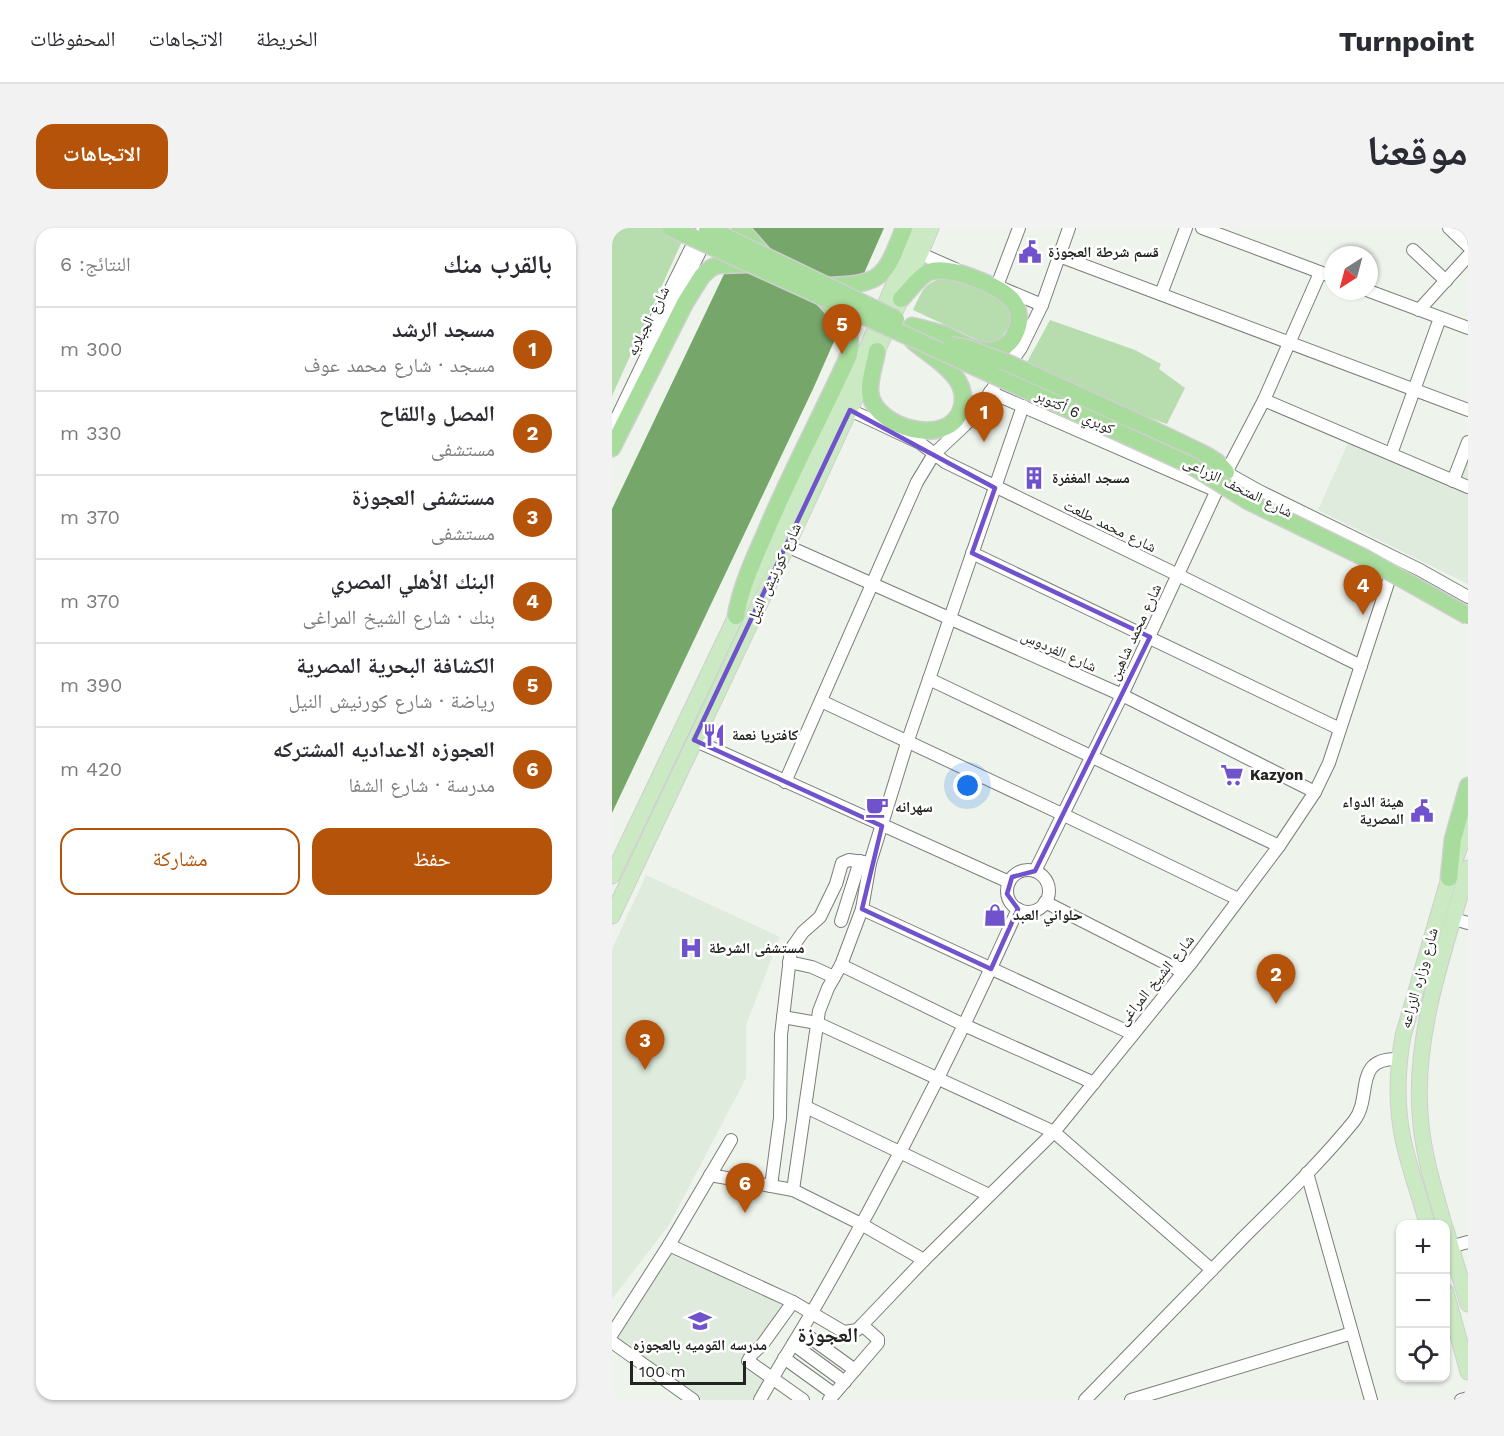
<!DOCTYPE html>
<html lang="ar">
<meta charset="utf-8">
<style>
:root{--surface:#fff;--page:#f2f2f3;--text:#2b2b33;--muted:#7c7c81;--line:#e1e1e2;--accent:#b45309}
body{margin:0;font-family:"Work Sans","Noto Naskh Arabic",sans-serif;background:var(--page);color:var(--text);direction:rtl}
.controls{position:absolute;right:18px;bottom:18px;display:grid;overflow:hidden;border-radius:12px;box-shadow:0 2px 4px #0004}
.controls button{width:54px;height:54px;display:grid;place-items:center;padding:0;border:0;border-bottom:2px solid var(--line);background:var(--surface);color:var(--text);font:30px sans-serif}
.compass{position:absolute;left:712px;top:18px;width:54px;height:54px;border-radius:50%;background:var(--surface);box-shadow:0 2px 4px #0004;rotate:216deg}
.scale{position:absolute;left:18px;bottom:15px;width:116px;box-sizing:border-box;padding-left:6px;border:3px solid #222421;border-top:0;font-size:16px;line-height:21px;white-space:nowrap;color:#222421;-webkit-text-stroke:4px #fff;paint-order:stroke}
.you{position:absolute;left:356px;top:558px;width:21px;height:21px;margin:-15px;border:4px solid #fff;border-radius:50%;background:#1a73e8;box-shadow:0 0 0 9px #1a73e833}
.badge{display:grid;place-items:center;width:39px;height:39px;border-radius:50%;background:var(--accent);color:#fff;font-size:20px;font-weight:700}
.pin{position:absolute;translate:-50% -50px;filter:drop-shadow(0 2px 3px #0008)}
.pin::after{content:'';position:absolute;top:32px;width:21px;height:18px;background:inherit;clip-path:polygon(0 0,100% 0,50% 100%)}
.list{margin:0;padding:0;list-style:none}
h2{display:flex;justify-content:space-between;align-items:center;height:78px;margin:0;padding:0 24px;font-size:26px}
h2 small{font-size:20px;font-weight:400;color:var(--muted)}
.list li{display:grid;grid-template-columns:39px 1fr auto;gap:18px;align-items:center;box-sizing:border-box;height:84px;padding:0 24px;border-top:2px solid var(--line)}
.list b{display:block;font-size:22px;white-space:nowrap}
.list p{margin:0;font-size:20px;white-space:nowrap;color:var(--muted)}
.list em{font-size:20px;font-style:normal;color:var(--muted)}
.actions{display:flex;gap:12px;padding:18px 24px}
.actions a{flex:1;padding:14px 0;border:2px solid var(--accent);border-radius:18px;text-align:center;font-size:21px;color:var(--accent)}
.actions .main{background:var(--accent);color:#fff}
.icon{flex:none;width:33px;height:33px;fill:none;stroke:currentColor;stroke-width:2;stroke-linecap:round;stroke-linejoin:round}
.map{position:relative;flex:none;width:856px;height:1172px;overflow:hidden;direction:ltr;border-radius:18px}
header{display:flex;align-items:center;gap:36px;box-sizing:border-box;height:84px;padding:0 30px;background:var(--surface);border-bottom:2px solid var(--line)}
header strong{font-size:28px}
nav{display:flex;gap:33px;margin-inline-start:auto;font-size:21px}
.intro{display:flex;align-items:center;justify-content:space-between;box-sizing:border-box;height:144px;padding:0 36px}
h1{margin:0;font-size:42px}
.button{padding:15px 27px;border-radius:18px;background:var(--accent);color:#fff;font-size:21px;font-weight:700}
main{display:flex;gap:36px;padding:0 36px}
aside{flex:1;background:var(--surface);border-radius:18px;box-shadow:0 2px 4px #0004}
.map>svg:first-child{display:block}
</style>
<header>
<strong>Turnpoint</strong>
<nav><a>الخريطة</a><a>الاتجاهات</a><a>المحفوظات</a></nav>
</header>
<div class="intro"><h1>موقعنا</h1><a class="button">الاتجاهات</a></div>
<main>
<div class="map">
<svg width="856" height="1172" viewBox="0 0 856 1172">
<rect width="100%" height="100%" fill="#eef4ec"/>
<g fill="#dfebdc">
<polygon points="737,213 846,259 856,233 856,356 706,282"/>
<polygon points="34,647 168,709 134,797 134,850 57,997 0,1071 0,721"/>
<polygon points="57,1020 178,1075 133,1132 158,1150 144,1172 84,1172 0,1112"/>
</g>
<g fill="#b7dcae">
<polygon points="0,0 76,0 0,168"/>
<path d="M329 51C347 51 383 63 394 78 398 83 398 88 399 95L389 110 380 114H370L301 82C309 66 311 55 329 51Z"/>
<polygon points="438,92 523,122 549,136 547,141 573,160 555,196 509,180 413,138"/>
</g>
<polygon fill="#77a66b" points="134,0 272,0 201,161 0,585 0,281"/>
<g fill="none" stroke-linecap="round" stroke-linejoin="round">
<g stroke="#7a7f78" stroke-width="14">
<g id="minor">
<polyline points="590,0 721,49"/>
<polyline points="837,0 856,18"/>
<polyline points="801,22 834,53"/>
<polyline points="309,26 343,41"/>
<polyline points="447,28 856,182"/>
<polyline points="385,58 407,0"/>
<polyline points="392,61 430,77"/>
<polyline points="757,63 856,100"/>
<polyline points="549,66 574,0"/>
<polyline points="807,82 856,28"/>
<polyline points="31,117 86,6"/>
<polyline points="378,164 605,263"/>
<polyline points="652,172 856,259"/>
<polyline points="238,182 308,215 333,234 566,347 749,438"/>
<polyline points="0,200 32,133 96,8"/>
<polyline points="779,226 828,90"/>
<polyline points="608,241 647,263 808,342 856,369"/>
<polyline points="841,253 856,214"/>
<polyline points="175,318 510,467 703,564"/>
<polyline points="360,325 728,501"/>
<polyline points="317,451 667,618"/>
<polyline points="209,473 452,587 626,671"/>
<polyline points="82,512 397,654"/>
<polyline points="173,554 305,254 322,226 353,197 368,179 409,120 430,77 457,0"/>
<circle cx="416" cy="663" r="21"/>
<polyline points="423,643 510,467 605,262 652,172 708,45"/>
<polyline points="433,674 571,744"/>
<polyline points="250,681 521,806"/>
<polyline points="842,691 856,695"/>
<polyline points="229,693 248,633"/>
<polyline points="177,734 200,739 222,749"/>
<polyline points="229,737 352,797 482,855"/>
<polyline points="171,789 205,795 442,904 600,1042"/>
<polyline points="194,879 377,967"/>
<polyline points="695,945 759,1172"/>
<polyline points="98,947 181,962 249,996 312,1032"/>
<polyline points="159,958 168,890 169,807 179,721 191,704 208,689 224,656 230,635 237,632 258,635"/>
<polyline points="181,962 207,783 216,760 229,737 250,681 258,635 295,515 411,178"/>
<polyline points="57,1017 181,1074 232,1104 245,1102 250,1097 312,1032 442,904 579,735 667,618 703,564 717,535 778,349"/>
<polyline points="838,1019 856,1014"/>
<polyline points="181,1074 150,1117 140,1126 136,1133 191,1172"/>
<polyline points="189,1103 243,1142"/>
<polyline points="0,1106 57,1017 119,912"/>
<polyline points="0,1114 81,1172"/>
<polyline points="181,1116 233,1154"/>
<polyline points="172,1130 222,1166"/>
<path d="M148 1172C164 1143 182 1115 199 1086 275 955 344 819 406 681"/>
<polyline points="217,1172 266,1115 266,1111 250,1097"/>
<path d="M473 1172C525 1119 577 1065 629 1012 668 973 708 935 742 893 761 869 740 829 787 831"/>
<polyline points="519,1172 740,1105"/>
<polyline points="849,1172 856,1170"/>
</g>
</g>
<g stroke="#cecfce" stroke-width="17">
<g id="major">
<polyline points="0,648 124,388 256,118 305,0"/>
<polyline points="0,688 175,318 289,71 319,0"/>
<path d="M815 996C808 968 797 940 791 911 784 878 785 842 791 808L837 650 856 595"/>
<path d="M832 996C822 960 810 923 808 885 802 802 834 719 856 640"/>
<polyline points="834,1002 856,1076"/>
<polyline points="834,1064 856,1144"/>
</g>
</g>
<g stroke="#cecfce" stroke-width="19">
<g id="highway">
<polyline points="128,0 151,26"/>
<path d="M217 58C271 56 273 49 292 0"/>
<path d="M289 71C297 63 306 50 315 45 333 35 387 57 400 72 408 81 409 95 403 106 399 116 389 122 378 123 362 124 345 112 331 106 321 103 310 100 300 98"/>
<path d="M265 123C263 135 257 151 258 164 261 200 339 222 350 179 352 170 351 161 346 153 336 137 315 125 301 113"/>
<polyline points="523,193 594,227 605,234 614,244"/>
<polyline points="0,220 73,75 90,48 99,40 106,37 137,36"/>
<path d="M124 388C129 359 141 333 153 306 178 245 210 187 237 127 242 99 228 88 210 69"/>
<polyline points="837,650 841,611 856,558"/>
</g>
</g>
<use href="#minor" stroke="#fff" stroke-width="12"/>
<use href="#major" stroke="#cbeac4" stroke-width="15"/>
<use href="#highway" stroke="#a8dc9c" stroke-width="16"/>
<g stroke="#cecfce" stroke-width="19" stroke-linecap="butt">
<g id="highway-bridge">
<polyline points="59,0 578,237 636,273 751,329 856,388"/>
<polyline points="95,0 284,91"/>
<polyline points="339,117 355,120 398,136 523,193"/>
</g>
</g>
<use href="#highway-bridge" stroke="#a8dc9c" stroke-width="16"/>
</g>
<path fill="none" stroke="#6f52cc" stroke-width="4.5" stroke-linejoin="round" d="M238 182 383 260 360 325 538 409 423 643 400 649 395 666 406 681 379 741 250 681 270 598 82 512Z"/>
<defs>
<g id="civic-bare" transform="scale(1.8)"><path d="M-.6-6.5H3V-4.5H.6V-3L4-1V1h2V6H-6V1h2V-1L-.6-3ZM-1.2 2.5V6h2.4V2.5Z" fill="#6f52cc" stroke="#fff" stroke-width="2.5" paint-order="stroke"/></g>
<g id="building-bare" transform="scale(1.8)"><path d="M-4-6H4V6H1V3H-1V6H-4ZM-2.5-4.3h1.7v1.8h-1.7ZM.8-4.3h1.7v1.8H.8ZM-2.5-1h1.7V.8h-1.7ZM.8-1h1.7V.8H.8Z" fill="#6f52cc" stroke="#fff" stroke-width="2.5" paint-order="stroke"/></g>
<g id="restaurant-bare" transform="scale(1.8)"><path d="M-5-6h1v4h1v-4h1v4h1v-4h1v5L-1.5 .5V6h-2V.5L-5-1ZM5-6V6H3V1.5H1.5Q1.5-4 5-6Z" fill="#6f52cc" stroke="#fff" stroke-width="2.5" paint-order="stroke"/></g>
<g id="supermarket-bare" transform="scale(1.8)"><path d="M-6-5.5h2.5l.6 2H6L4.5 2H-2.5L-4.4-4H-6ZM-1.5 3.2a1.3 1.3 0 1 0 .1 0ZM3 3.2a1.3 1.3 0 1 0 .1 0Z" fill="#6f52cc" stroke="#fff" stroke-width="2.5" paint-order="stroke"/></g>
<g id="cafe-bare" transform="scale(1.8)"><path d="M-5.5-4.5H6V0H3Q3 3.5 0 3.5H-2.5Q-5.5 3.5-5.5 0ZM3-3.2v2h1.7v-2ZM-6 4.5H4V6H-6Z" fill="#6f52cc" stroke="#fff" stroke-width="2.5" paint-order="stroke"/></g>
<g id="shop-bare" transform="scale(1.8)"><path d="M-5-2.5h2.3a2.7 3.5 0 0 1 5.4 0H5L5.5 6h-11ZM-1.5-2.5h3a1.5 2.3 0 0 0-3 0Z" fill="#6f52cc" stroke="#fff" stroke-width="2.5" paint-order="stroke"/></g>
<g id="hospital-bare" transform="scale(1.8)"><path d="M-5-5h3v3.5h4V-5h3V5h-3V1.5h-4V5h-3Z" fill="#6f52cc" stroke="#fff" stroke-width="2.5" paint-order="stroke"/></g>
<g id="school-bare" transform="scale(1.8)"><path d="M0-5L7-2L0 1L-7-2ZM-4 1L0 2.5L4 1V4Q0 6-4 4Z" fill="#6f52cc" stroke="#fff" stroke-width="2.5" paint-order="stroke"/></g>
</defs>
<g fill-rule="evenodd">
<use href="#civic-bare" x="418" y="24"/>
<use href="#building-bare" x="422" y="250"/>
<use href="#restaurant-bare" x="102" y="507"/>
<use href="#supermarket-bare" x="620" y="547"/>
<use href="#cafe-bare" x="265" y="579"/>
<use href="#civic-bare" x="810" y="583"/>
<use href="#shop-bare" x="383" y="687"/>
<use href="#hospital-bare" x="79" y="720"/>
<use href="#school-bare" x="88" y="1093"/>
</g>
<g text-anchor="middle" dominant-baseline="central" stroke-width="5" stroke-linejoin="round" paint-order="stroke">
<g font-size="15" font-weight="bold" fill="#222421" stroke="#fff" text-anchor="start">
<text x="436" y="24">قسم شرطة العجوزة</text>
<text x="440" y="250">مسجد المغفرة</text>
<text x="120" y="507">كافتريا نعمة</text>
<text x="638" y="547">Kazyon</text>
<text x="792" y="574" text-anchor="end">هيئة الدواء<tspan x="792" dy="17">المصرية</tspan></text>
<text x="283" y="579">سهرانه</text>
<text x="401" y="687">حلواني العبد</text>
<text x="97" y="720">مستشفى الشرطة</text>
<text x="88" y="1117" text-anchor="middle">مدرسه القوميه بالعجوزه</text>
</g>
<g font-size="15" fill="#222421" stroke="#fff">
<text transform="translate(36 93) rotate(-63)">شارع الجبلايه</text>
<text transform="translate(463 184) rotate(25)">كوبري 6 أكتوبر</text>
<text transform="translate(626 259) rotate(26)">شارع المتحف الزراعى</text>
<text transform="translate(498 298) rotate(26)">شارع محمد طلعت</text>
<text transform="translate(162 345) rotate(-65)">شارع كورنيش النيل</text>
<text transform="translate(523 404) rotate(-65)">شارع محمد شاهين</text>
<text transform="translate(447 423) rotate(24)">شارع الفردوس</text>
<text transform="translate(807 750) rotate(-74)">شارع وزاره الزراعه</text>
<text transform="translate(544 752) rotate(-51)">شارع الشيخ المراغى</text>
</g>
<g font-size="21" font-weight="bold" fill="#222421" stroke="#fff">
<text x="216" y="1106">العجوزة</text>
</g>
</g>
</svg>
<div class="controls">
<button>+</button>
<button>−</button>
<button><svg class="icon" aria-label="locate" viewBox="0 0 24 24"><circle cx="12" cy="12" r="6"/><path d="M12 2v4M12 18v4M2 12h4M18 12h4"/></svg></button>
</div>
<svg class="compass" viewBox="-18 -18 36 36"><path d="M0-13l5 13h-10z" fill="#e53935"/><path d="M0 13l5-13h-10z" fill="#7c7c81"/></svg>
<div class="scale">100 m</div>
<div class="you"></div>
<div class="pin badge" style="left:372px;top:214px">1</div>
<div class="pin badge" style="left:664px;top:776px">2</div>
<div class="pin badge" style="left:33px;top:842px">3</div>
<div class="pin badge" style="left:751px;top:387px">4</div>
<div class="pin badge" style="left:230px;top:126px">5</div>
<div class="pin badge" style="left:133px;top:985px">6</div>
</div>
<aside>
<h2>بالقرب منك<small>النتائج: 6</small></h2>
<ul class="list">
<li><span class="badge">1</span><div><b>مسجد الرشد</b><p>مسجد · شارع محمد عوف</p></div><em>300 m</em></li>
<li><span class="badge">2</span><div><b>المصل واللقاح</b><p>مستشفى</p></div><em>330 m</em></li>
<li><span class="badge">3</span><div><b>مستشفى العجوزة</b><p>مستشفى</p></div><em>370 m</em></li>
<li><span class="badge">4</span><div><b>البنك الأهلي المصري</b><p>بنك · شارع الشيخ المراغى</p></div><em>370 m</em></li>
<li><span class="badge">5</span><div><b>الكشافة البحرية المصرية</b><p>رياضة · شارع كورنيش النيل</p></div><em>390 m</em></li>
<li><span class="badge">6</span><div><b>العجوزه الاعداديه المشتركه</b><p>مدرسة · شارع الشفا</p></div><em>420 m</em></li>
</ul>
<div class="actions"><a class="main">حفظ</a><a>مشاركة</a></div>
</aside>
</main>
